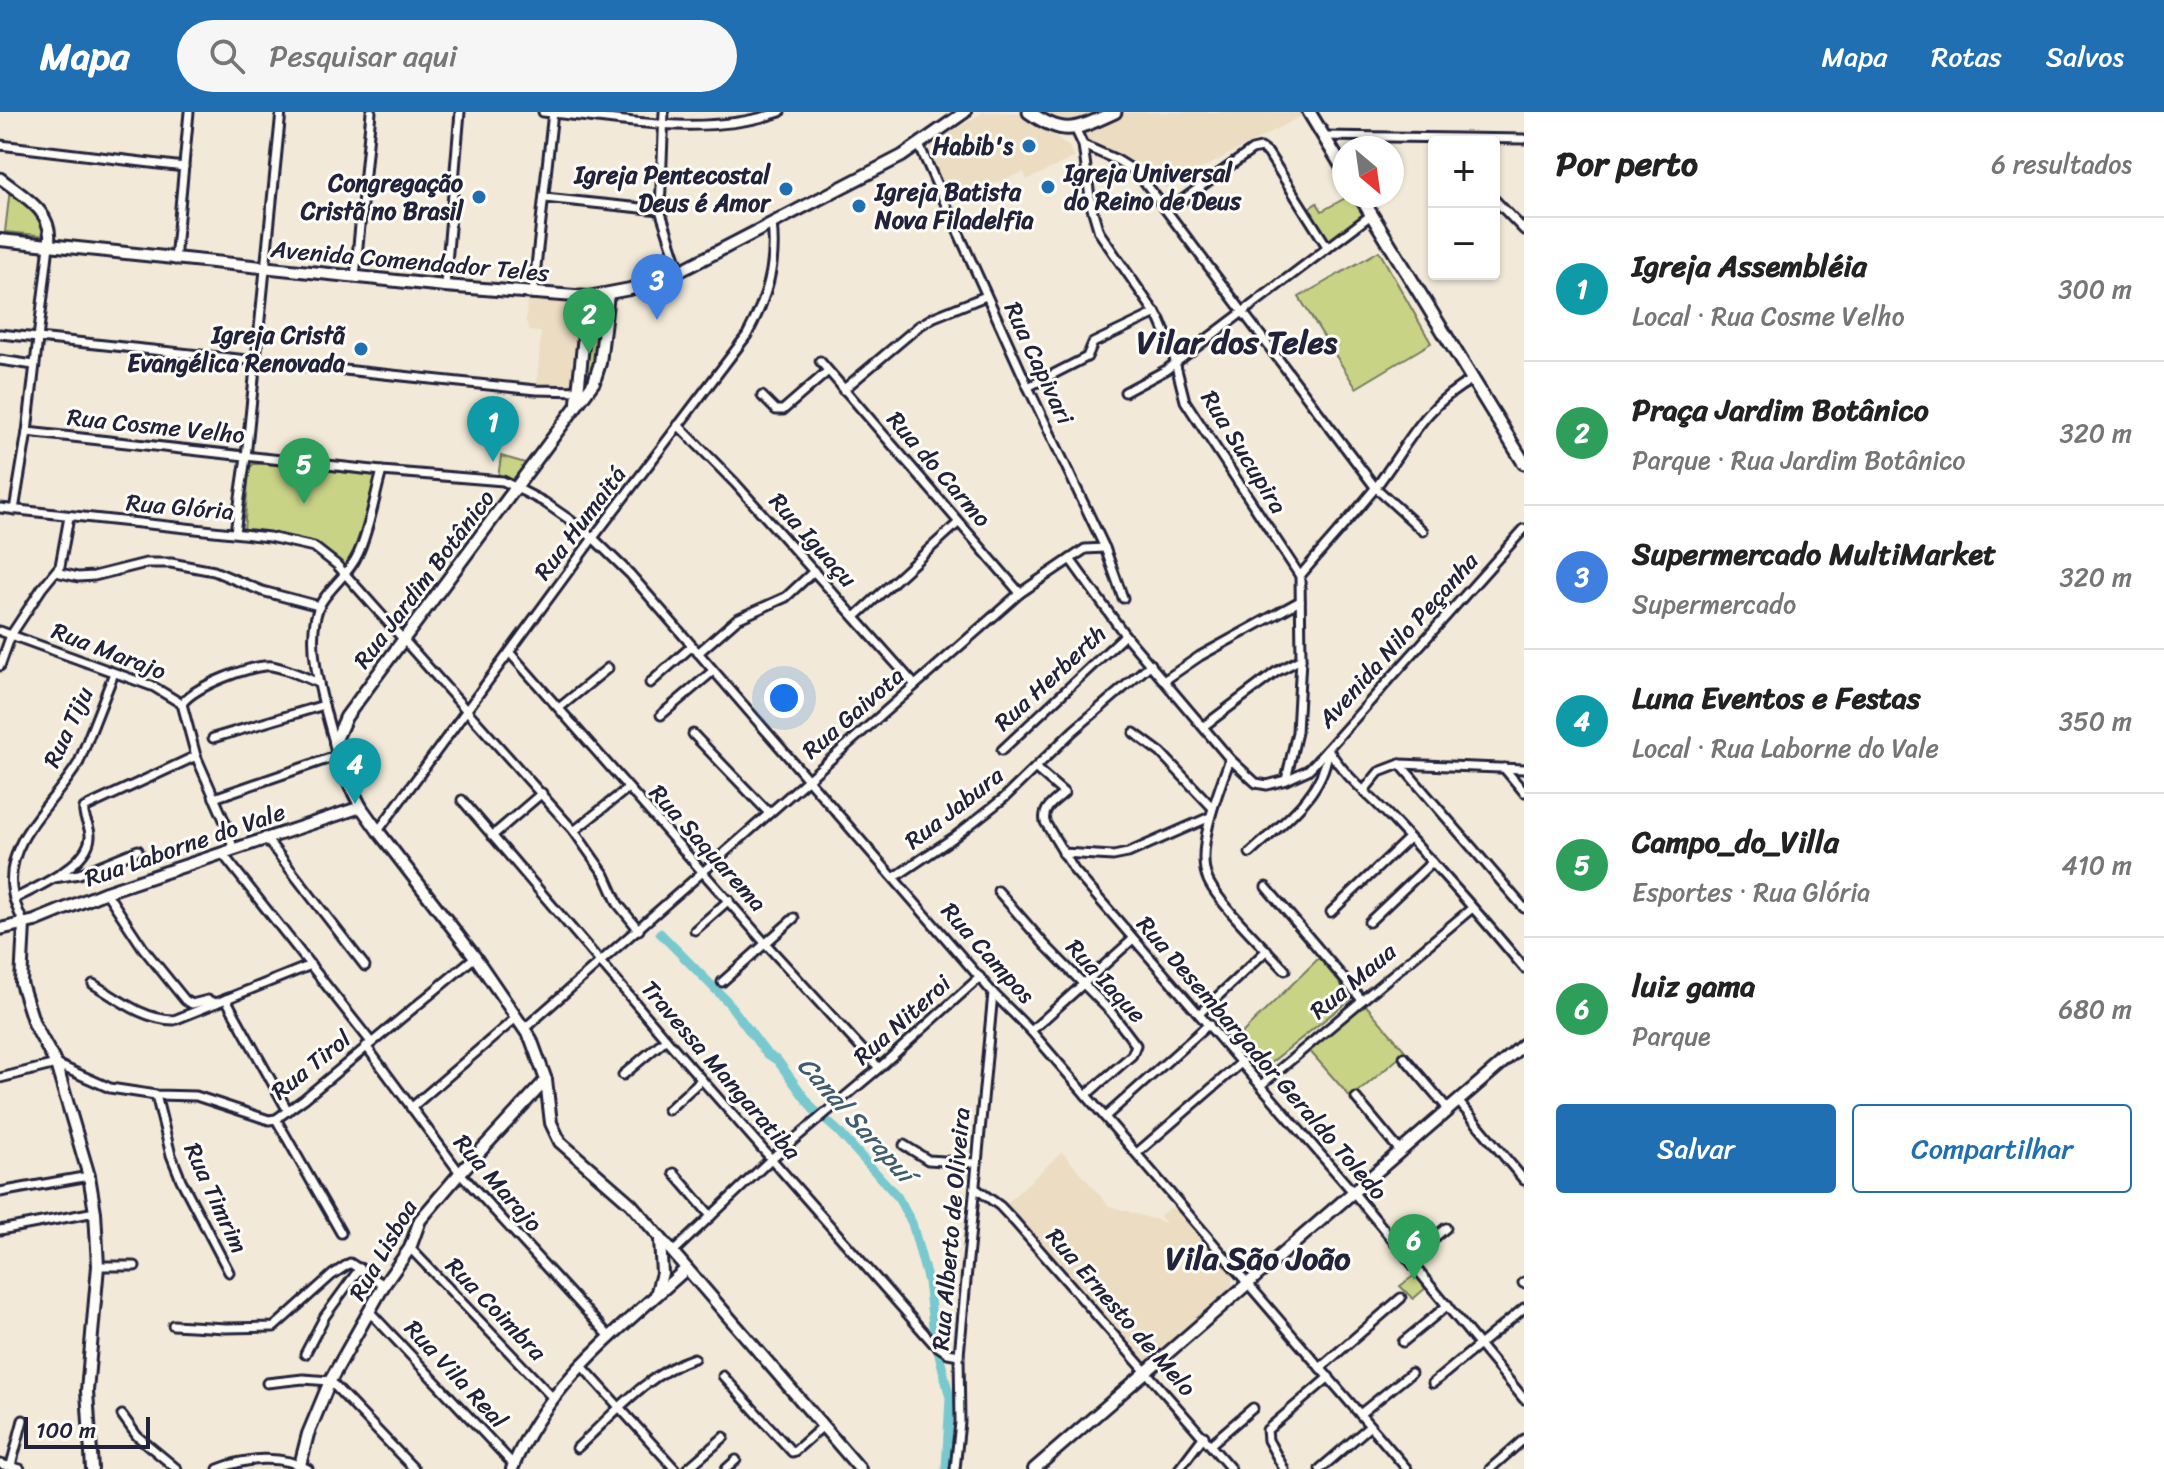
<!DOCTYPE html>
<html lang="pt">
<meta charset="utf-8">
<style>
:root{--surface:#fff;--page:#f6f6f6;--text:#222;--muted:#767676;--line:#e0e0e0;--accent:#1f6fb2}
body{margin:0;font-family:Sriracha,sans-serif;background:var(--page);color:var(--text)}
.controls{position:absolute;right:24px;top:24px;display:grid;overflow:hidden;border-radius:8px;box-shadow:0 2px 6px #0004}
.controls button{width:72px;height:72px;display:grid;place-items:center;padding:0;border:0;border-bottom:2px solid var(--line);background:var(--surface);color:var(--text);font:40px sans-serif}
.compass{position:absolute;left:1332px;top:24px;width:72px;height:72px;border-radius:50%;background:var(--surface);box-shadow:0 2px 6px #0004;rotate:151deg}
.scale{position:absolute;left:24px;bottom:20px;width:126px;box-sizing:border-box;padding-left:8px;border:4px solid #22223b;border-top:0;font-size:22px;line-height:28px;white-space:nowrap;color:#22223b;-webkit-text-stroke:6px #fdfcf7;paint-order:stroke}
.you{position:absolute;left:784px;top:586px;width:28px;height:28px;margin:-20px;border:6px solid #fff;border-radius:50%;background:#1a73e8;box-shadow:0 0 0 12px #1a73e833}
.badge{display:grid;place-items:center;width:52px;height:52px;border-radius:50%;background:var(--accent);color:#fff;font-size:26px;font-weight:700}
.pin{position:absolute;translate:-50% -66px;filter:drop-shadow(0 2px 4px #0008)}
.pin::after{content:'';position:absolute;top:42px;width:28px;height:24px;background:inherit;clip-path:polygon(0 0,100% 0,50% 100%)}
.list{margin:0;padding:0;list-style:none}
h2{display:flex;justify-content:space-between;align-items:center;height:104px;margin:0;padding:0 32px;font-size:34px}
h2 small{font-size:26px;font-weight:400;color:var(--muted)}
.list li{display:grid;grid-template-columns:52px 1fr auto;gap:24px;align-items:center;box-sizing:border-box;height:144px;padding:0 32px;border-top:2px solid var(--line)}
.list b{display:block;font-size:30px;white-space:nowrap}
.list p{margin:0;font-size:26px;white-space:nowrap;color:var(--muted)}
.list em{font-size:26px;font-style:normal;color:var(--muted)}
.actions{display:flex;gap:16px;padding:24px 32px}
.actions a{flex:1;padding:18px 0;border:2px solid var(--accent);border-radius:8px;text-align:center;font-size:28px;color:var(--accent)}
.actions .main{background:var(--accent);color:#fff}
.icon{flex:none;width:44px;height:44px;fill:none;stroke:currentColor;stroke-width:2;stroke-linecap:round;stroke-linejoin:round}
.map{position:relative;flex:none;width:1524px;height:1357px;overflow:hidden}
header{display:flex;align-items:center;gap:48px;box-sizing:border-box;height:112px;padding:0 40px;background:var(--accent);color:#fff}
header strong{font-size:38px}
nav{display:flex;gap:44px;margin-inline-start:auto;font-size:28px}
.search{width:560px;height:72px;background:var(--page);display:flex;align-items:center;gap:20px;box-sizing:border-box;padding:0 28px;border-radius:44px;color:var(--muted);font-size:30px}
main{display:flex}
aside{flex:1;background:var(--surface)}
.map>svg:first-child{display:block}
</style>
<header>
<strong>Mapa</strong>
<div class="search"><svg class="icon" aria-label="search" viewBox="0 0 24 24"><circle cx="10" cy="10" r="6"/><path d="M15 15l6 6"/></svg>Pesquisar aqui</div>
<nav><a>Mapa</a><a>Rotas</a><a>Salvos</a></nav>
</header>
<main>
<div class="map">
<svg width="1524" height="1357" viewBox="0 0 1524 1357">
<rect width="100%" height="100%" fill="#f2e9d8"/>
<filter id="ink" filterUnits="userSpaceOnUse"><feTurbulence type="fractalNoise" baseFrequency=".0125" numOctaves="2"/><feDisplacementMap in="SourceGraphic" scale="16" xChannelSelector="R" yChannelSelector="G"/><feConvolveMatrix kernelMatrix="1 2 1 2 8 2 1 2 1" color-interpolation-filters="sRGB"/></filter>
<g filter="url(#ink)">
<g fill="#ebdcc2">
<polygon points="984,0 1020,1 1309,0 1165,76 1033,7 1069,35 1075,45 1027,68 1024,60 950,88 933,50 930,33"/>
<polygon points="527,187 578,189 575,269 572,275 541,275 537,271 541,220 529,219 526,209"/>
<polygon points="1062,1040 1109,1094 1166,1111 1160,1104 1168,1097 1177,1096 1232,1156 1232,1178 1147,1250 1140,1248 1006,1092"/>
</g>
<g fill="#c8d386" stroke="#757a60" stroke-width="2">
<polygon points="10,77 36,97 49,124 5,120"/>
<polygon points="1349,84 1356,84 1365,104 1329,131 1309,96 1317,91 1322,99"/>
<polygon points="1379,139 1431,231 1356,276 1299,185"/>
<polygon points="604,186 606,190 593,263 589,271 583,271 585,189"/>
<polygon points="501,344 532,353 510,374 497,373"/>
<polygon points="266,352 377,364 358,431 346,452 340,453 304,429 244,419 249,356 254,352"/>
<polygon points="1319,846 1352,886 1264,956 1239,924"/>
<polygon points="1364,891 1406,940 1351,986 1308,937"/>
<polygon points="1416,1162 1427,1175 1413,1187 1400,1174"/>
</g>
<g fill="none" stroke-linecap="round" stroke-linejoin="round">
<polyline stroke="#78c9cf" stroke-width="9" points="660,821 727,889 766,941 778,949 813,997 837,1018 897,1084 912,1111 928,1170 934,1222 950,1286 946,1357"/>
<g stroke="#22223b" stroke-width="13">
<g id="minor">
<path d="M543 0C620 7 704 26 780 0"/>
<polyline points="664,0 660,98 680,159"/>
<polyline points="1075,16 1083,33 1091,93 1099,120 1160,208 1171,234 1185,289 1300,464"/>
<polyline points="1324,24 1524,27"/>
<polyline points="0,33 184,55"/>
<polyline points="919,33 1028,275 1105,436 1123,486"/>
<polyline points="1083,33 1117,48 1138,61 1375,375 1423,419"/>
<polyline points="545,86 660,98"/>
<polyline points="1494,87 1524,118"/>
<polyline points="1168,98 1252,38 1261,36 1268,41 1328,136"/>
<polyline points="175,148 189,0"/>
<polyline points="355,165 371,0"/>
<polyline points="445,174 460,0"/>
<polyline points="533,182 553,0"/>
<polyline points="0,222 536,278 583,279"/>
<polyline points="0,248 34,253"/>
<polyline points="820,249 1020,481"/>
<polyline points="1028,275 1087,245 1093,231 1156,201"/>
<polyline points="843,278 919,214 934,205 986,184"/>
<polyline points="1125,280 1166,258 1371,103"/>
<polyline points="762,284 776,298 783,298 828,259"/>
<polyline points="678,313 735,371 915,573"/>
<polyline points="27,320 382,359 503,369 544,390 570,408 593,426 630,462 993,881 1031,919 1407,1357"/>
<polyline points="0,396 269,425 314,435 337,453 574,719 605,763 618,792 639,818"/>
<polyline points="14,398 27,320 49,133"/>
<polyline points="235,420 246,345 281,0"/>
<polyline points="1070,447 1125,523 1230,647 1256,671 1267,673 1286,668 1308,658 1315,651 1524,417"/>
<polyline points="56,460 78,465 94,464 146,451 171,451 214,459 262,479 319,494"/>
<polyline points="855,505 958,411"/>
<polyline points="0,519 154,575 182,592 196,644 228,717 233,737"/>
<polyline points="510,541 765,831 879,956"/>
<polyline points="698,541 737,507 786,485 814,459"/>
<polyline points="0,554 11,523 42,476 60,454 69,405"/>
<polyline points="1165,568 1200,544 1300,489"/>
<polyline points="650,571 692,534"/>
<path d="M182 592C192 575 252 552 272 554 288 557 304 565 319 571"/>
<polyline points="559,596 608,556"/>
<polyline points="661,603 713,559"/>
<polyline points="1204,614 1276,560 1301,547"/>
<polyline points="1134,621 1161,641 1212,695"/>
<polyline points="693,622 769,701"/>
<polyline points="213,626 324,593"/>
<path d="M334 630C324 594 302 525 321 491 332 473 350 461 358 442 370 416 374 386 382 359"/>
<path d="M1328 637C1345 665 1372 685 1394 709 1438 756 1483 806 1524 856"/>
<polyline points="1002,638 1125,523"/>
<path d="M1230 647C1220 675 1194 738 1208 768 1219 792 1265 836 1285 858"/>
<polyline points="1400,652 1524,796"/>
<path d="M1035 656 1064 681C1054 690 1042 696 1045 710L1074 758 1353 1080 1524 1287"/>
<polyline points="1504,656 1524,680"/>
<path d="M1286 668 1297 620 1301 547 1300 464C1325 434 1352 405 1376 375 1410 330 1422 295 1473 267"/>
<polyline points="1365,677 1379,660 1400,652 1524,657"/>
<polyline points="214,686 336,644"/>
<polyline points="462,688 666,927 933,1231 948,1241 959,1243"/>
<path d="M378 719 593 426 747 223C767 186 777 153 772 111"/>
<polyline points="574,719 628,676"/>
<polyline points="492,724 542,681"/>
<polyline points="265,725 365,854"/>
<polyline points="222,741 371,930"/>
<polyline points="1063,741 1113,744 1128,741 1210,705"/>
<path d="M1250 741C1281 712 1323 684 1328 639"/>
<polyline points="895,765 953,726 1004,686 1073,619 1151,552"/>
<polyline points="54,766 79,762 138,738"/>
<polyline points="1266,775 1362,888"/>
<polyline points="998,779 1045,833 1111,900 1136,933 1132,943 1086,983"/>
<polyline points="106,780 143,836 185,888 192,892 208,888 216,891"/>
<path d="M14 787C36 776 88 753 90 725 91 714 82 706 84 696L196 644"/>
<polyline points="1331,800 1409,726"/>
<polyline points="1369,810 1432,750"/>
<path d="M24 812C19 801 13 789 12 776 6 725 56 690 79 650L114 561"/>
<polyline points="695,818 729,788"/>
<polyline points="722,870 794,806"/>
<path d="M93 872C118 887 144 908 174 908L311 853"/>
<polyline points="226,887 288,999"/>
<polyline points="1200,901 1267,838"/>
<polyline points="525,916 1020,481 1085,437 1105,436"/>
<polyline points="1031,919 1132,828"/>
<polyline points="366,934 460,1061 611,1226"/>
<polyline points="1404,945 1448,997"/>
<polyline points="623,963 666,927"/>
<polyline points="0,966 56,952 110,976 156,983 196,984 269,1008 276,1007 304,987 475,845"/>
<polyline points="1261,973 1471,797"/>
<polyline points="156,983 171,1043 181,1068 229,1160"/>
<polyline points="1356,986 1400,1039"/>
<polyline points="1458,989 1524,1068"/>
<polyline points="411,996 517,905"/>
<polyline points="668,998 701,968"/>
<polyline points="1105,1005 1209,912"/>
<polyline points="276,1007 341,1121"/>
<polyline points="904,1033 928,1048 976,1051"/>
<polyline points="1137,1041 1242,950"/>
<polyline points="674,1061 711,1104"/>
<polyline points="975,1076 1000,1094 1015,1110 1231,1357"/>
<polyline points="0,1080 89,1064"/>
<polyline points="0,1118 95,1100"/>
<polyline points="410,1136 552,1285"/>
<polyline points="672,1141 772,1046 879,956 980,865"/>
<polyline points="1409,1147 1446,1116"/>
<polyline points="98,1154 135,1154"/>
<polyline points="1523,1171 1524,1170"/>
<polyline points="370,1200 513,1352"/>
<polyline points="173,1213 226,1216 274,1215 332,1163 350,1151 384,1173"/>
<polyline points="1403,1230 1448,1193"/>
<polyline points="305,1242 325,1204 360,1156"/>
<polyline points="582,1254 675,1357"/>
<polyline points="1320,1256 1401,1186"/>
<polyline points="723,1264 792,1340 795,1339 823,1314"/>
<polyline points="267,1271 303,1267 330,1269 414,1357"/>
<polyline points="1433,1271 1524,1196"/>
<polyline points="1360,1302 1411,1261"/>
<polyline points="122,1303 137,1324 177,1357"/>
<polyline points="1211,1332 1253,1296"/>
<path d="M577 1336C613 1303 646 1262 694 1246"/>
<polyline points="0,1352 20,1357"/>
<polyline points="10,1357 23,1308"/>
<path d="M218 1357C246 1346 280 1342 308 1357"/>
<polyline points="687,1357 724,1325"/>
<polyline points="726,1357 736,1348"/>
<polyline points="955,1357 960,1310 959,1243 993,881"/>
<polyline points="1179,1357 1204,1324"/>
<polyline points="1284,1357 1268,1328 1267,1318 1329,1265"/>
<polyline points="1320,1357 1370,1314"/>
<polyline points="1490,1357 1524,1327"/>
</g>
</g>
<g stroke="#22223b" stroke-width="15">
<path id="tertiary" d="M0 66C23 84 55 100 49 133"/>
</g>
<g stroke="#22223b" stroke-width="16">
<g id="secondary">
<polyline points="0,128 445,174 588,185 630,177 680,159 902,44 965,0"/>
<polyline points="608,182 600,251 594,270 346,605 335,630 341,656 361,695 378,719 475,845 531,927 546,968 551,1011 560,1030 631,1092 860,1357"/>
<polyline points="577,290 588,185"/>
<polyline points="24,812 21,871 34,912 56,952 89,1064 95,1100 98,1154 87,1279 92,1357"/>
<polyline points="0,817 35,809 106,780 361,695"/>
<polyline points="656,1183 662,1161 660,1128"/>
<polyline points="299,1357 308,1322 330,1269 384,1173 410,1136 420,1108 460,1061 546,968"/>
<path d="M512 1357C545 1273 621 1216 686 1157"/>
<polyline points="1034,1357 1524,932"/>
</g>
</g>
<g stroke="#22223b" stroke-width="17">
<g id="primary">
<path d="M1029 0C1066 26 1076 17 1115 0"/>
<polyline points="1309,0 1344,58"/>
<polyline points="1360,84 1524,351"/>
</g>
</g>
<use href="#minor" stroke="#fdfcf7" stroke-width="7"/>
<use href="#tertiary" stroke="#fdfcf7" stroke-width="9"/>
<use href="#secondary" stroke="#fdfcf7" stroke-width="10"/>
<use href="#primary" stroke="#fdfcf7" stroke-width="11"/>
</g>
</g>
<g fill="#1f6fb2" stroke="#fdfcf7" stroke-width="3">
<circle cx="1029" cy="34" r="8"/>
<circle cx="1048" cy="75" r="8"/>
<circle cx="786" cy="77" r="8"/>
<circle cx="479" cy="85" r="8"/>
<circle cx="859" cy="94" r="8"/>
<circle cx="361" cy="237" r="8"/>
</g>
<g text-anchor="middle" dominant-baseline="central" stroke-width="6" stroke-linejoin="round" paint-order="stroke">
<g font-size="24" font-weight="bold" fill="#22223b" stroke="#fdfcf7" text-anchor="end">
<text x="1013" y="34">Habib's</text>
<text x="1064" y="61" text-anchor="start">Igreja Universal<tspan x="1064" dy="28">do Reino de Deus</tspan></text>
<text x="770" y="63">Igreja Pentecostal<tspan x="770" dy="28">Deus é Amor</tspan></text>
<text x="463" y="71">Congregação<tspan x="463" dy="28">Cristã no Brasil</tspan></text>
<text x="875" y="80" text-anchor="start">Igreja Batista<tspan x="875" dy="28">Nova Filadelfia</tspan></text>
<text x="345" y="223">Igreja Cristã<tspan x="345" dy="28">Evangélica Renovada</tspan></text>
</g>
<g font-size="24" fill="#22223b" stroke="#fdfcf7">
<text transform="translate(410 149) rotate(5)">Avenida Comendador Teles</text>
<text transform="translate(1039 251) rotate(65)">Rua Capivari</text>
<text transform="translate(156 314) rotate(6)">Rua Cosme Velho</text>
<text transform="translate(1244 340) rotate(58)">Rua Sucupira</text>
<text transform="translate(939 357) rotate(49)">Rua do Carmo</text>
<text transform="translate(180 395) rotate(5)">Rua Glória</text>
<text transform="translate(580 411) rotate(-53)">Rua Humaitá</text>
<text transform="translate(813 428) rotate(48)">Rua Iguaçu</text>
<text transform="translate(424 467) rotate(-53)">Rua Jardim Botânico</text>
<text transform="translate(1398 528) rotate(-48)">Avenida Nilo Peçanha</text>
<text transform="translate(109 539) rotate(21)">Rua Marajo</text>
<text transform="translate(1050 566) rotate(-43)">Rua Herberth</text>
<text transform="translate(853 601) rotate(-41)">Rua Gaivota</text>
<text transform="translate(68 615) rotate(-65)">Rua Tiju</text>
<text transform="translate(954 696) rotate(-38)">Rua Jabura</text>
<text transform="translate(185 733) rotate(-19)">Rua Laborne do Vale</text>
<text transform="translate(708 736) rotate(48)">Rua Saquarema</text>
<text transform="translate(988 841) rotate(48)">Rua Campos</text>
<text transform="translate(1106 869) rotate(47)">Rua Iaque</text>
<text transform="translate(1353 869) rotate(-40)">Rua Maua</text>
<text transform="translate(902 908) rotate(-42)">Rua Niteroi</text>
<text transform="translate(1262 946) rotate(49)">Rua Desembargador Geraldo Toledo</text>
<text transform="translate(311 953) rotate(-39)">Rua Tirol</text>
<text transform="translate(721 958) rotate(49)">Travessa Mangaratiba</text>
<text transform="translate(498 1071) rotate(49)">Rua Marajo</text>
<text transform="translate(216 1086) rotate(65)">Rua Timrim</text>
<text transform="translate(951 1117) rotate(-85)">Rua Alberto de Oliveira</text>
<text transform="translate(383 1138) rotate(-60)">Rua Lisboa</text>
<text transform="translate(496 1197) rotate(46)">Rua Coimbra</text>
<text transform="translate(1121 1200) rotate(49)">Rua Ernesto de Melo</text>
<text transform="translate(456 1262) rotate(47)">Rua Vila Real</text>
</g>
<g font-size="26" font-style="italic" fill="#405c6f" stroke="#fdfcf7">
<text transform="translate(856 1007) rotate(48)">Canal Sarapuí</text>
</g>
<g font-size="32" font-weight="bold" fill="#22223b" stroke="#fdfcf7">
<text x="1237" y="230">Vilar dos Teles</text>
<text x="1258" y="1146">Vila São João</text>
</g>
</g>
</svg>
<div class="controls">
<button>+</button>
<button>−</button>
</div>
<svg class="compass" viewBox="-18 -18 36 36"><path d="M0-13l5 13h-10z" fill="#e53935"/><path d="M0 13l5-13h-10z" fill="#767676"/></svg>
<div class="scale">100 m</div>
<div class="you"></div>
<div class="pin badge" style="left:493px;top:350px;background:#0f9aa8">1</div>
<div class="pin badge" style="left:589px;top:242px;background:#2e9e5b">2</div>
<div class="pin badge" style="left:657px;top:208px;background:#3f7fe0">3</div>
<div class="pin badge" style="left:355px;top:692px;background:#0f9aa8">4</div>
<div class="pin badge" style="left:304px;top:392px;background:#2e9e5b">5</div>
<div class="pin badge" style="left:1414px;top:1168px;background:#2e9e5b">6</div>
</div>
<aside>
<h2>Por perto<small>6 resultados</small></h2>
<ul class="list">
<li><span class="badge" style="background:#0f9aa8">1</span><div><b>Igreja Assembléia</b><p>Local · Rua Cosme Velho</p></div><em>300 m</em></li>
<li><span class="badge" style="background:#2e9e5b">2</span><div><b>Praça Jardim Botânico</b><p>Parque · Rua Jardim Botânico</p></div><em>320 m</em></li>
<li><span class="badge" style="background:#3f7fe0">3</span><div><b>Supermercado MultiMarket</b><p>Supermercado</p></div><em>320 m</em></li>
<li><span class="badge" style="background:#0f9aa8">4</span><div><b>Luna Eventos e Festas</b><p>Local · Rua Laborne do Vale</p></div><em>350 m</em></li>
<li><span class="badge" style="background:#2e9e5b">5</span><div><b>Campo_do_Villa</b><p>Esportes · Rua Glória</p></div><em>410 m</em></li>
<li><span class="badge" style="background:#2e9e5b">6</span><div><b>luiz gama</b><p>Parque</p></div><em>680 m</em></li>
</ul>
<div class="actions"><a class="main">Salvar</a><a>Compartilhar</a></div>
</aside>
</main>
